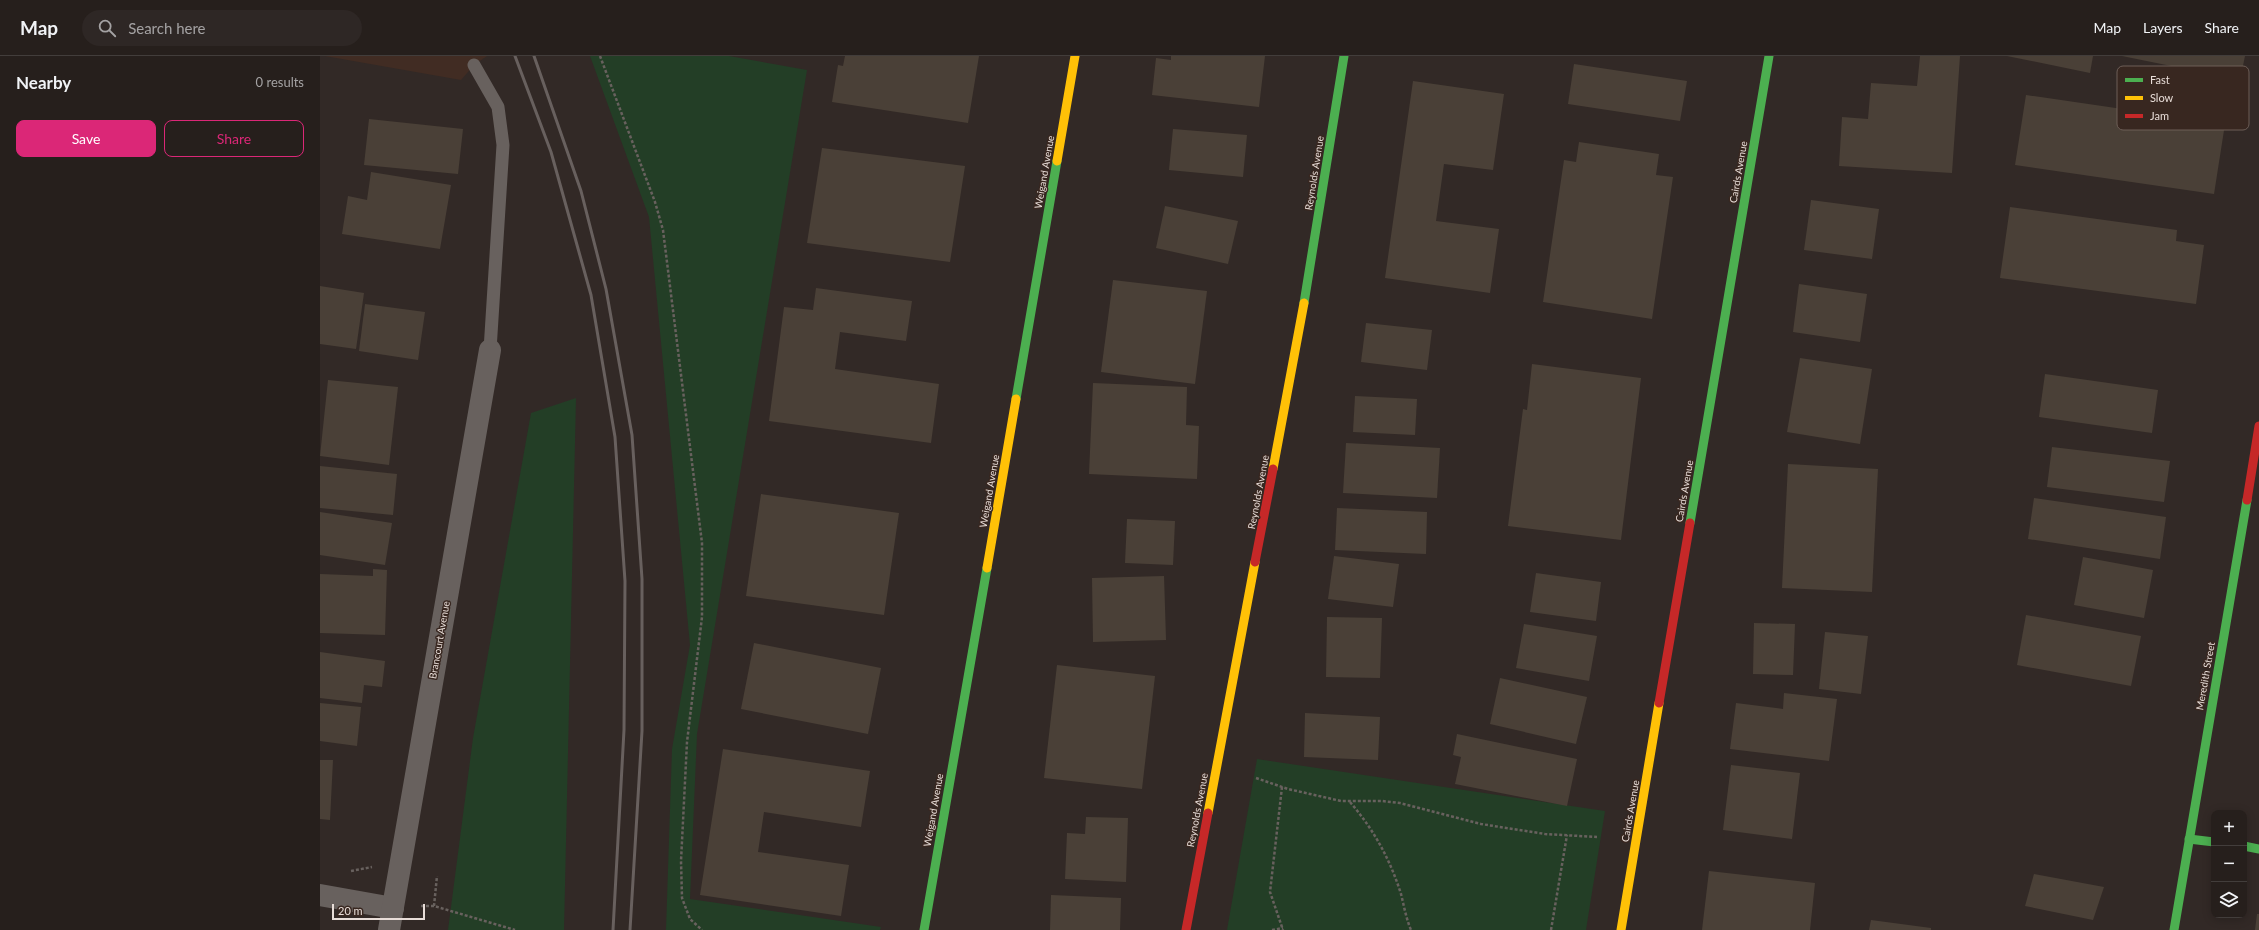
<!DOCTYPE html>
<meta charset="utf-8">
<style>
:root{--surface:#261f1c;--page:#2e2725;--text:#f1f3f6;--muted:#a4a2a3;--line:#423d3b;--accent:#db2777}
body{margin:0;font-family:Lato,sans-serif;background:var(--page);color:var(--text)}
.controls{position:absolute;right:12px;bottom:12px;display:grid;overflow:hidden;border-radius:8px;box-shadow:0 2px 10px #0003}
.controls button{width:36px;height:36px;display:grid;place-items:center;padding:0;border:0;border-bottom:1px solid var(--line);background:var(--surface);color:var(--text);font:20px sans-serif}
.scale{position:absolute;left:12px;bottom:10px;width:93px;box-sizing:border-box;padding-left:4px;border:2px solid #e8ddd8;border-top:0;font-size:11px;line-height:14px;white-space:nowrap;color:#e8ddd8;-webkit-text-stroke:3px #382720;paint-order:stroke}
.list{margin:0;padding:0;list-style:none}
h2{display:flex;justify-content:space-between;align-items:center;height:52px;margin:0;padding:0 16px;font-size:17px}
h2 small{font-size:13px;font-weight:400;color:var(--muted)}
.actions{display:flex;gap:8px;padding:12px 16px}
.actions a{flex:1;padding:9px 0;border:1px solid var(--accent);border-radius:8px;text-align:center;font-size:14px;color:var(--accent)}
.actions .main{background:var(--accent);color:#fff}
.icon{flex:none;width:22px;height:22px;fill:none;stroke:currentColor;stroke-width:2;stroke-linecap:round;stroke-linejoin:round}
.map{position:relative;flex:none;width:1939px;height:874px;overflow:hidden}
header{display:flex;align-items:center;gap:24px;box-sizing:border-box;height:56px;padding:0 20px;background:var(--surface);border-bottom:1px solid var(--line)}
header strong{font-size:19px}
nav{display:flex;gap:22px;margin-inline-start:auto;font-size:14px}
.search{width:280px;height:36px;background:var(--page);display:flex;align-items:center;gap:10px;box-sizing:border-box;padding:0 14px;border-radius:22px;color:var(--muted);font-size:15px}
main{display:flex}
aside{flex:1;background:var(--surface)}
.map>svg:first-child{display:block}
</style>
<header>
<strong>Map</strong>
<div class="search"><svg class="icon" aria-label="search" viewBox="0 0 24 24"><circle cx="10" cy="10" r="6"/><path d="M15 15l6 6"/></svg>Search here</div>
<nav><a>Map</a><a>Layers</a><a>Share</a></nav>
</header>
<main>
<aside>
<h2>Nearby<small>0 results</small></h2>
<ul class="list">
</ul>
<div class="actions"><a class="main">Save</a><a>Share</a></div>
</aside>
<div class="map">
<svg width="1939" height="874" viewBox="0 0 1939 874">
<rect width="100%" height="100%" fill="#322926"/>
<polygon fill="#412c23" points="5,0 167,0 154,9 141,24"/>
<g fill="#233e26">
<polygon points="270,0 409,0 487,14 377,678 370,843 561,871 560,874 346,874 352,693 370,589 329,161"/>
<polygon points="256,342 244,874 128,874 153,682 211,357"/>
<polygon points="937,703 1285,755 1266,874 907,874"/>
</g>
<g fill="#4a4037">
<polygon points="525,0 659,0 648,67 512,46 518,9 523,10"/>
<polygon points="851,0 945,0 939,51 832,39 836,2 851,4"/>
<polygon points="1600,0 1640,0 1632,117 1519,110 1522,61 1548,63 1551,27 1597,30"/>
<polygon points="1687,0 1773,0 1770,17"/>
<polygon points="1802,0 1925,0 1920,24"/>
<polygon points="1254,8 1367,25 1360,65 1248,48"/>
<polygon points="1093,25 1184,38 1173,114 1124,108 1116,165 1179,173 1170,237 1065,222"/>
<polygon points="1706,39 1905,68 1894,138 1695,109"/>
<polygon points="49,63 143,73 138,118 44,109"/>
<polygon points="853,73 927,79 923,121 849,114"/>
<polygon points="1259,86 1339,98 1336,119 1353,121 1332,263 1223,246 1244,104 1256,106"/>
<polygon points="502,92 645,110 630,206 487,187"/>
<polygon points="51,116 131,129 120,193 22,178 28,140 47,144"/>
<polygon points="1491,144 1559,153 1552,203 1484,194"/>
<polygon points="845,150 918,165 908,208 836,192"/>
<polygon points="1690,151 1857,174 1856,185 1884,189 1876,248 1680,222"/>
<polygon points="793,224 887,235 875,328 781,316"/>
<polygon points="1479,228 1547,238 1540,286 1473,276"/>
<polygon points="0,230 44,237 36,293 0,288"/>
<polygon points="496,232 592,245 586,285 520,276 515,313 619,328 611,387 449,365 464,251 493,254"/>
<polygon points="45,248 105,256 98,304 39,295"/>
<polygon points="1046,267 1112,274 1107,314 1041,306"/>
<polygon points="1480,302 1552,313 1540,388 1467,376"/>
<polygon points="1212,308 1321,322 1301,484 1188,470 1203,353 1207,354"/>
<polygon points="1725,318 1838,334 1832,377 1719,361"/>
<polygon points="8,324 78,331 69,409 0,400"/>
<polygon points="773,327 867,331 866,369 879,370 877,423 769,418"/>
<polygon points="1035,340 1097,343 1095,379 1033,376"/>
<polygon points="1026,387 1120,392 1117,442 1023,437"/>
<polygon points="1732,391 1850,405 1844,446 1727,431"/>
<polygon points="1468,408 1558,413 1552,536 1462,532"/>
<polygon points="0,410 77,418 73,459 0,452"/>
<polygon points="441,438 579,457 564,559 426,540"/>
<polygon points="1714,442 1846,461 1840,503 1708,483"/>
<polygon points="1017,452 1107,456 1106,498 1015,494"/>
<polygon points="0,456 72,467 65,509 0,499"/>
<polygon points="807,463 855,465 853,509 805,507"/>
<polygon points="1014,500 1079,508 1073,551 1008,543"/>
<polygon points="1763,501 1833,514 1824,562 1754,549"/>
<polygon points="53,513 67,514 65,579 0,577 0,518 53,520"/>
<polygon points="1216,517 1281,526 1276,565 1210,556"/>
<polygon points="844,520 846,584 773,586 772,522"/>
<polygon points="1706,559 1821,580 1811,630 1697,609"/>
<polygon points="1007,561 1062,562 1060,622 1006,621"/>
<polygon points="1434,567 1475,568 1473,619 1433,618"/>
<polygon points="1204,568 1277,580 1269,625 1196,612"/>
<polygon points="1505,576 1548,580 1541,638 1499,633"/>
<polygon points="434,587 561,612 548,678 421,653"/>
<polygon points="0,596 65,605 62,631 44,629 42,647 0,642"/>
<polygon points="737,609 835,620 822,733 724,722"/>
<polygon points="1180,622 1267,641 1256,688 1170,668"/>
<polygon points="1464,637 1517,643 1509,705 1410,693 1416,647 1463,653"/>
<polygon points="0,647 41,651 37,690 0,685"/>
<polygon points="985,657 1060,661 1058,704 984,701"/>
<polygon points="1137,678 1257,703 1247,750 1135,728 1141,701 1133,699"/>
<polygon points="403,693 550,715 541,771 444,756 438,796 529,809 521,860 380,839"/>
<polygon points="0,704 13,704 10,764 0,763"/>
<polygon points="1411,709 1480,717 1472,783 1403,774"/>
<polygon points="766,761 808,762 806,826 745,823 747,777 765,778"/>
<polygon points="1389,815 1495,827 1490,874 1382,874"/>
<polygon points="1714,818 1784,831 1773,864 1705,850"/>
<polygon points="731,839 801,842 800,874 730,874"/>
<polygon points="1937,858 1939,858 1939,874 1935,874"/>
<polygon points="1551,864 1611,872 1611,874 1549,874"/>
</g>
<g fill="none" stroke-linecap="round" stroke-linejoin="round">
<g stroke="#68615e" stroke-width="2.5" stroke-dasharray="3 2" stroke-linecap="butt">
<polyline points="280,0 335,146 343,174 382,487 382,561 367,686 361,805 362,842 370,863 382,874"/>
<polyline points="936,722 968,733 1021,745 1062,745 1080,747 1161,768 1225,778 1277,781"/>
<polyline points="962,731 950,836 963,874"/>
<path d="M1030 746C1054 774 1070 803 1081 838 1084 850 1086 862 1091 874"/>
<polyline points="31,815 52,811"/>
<polyline points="101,850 114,850 195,874"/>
<polyline points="114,850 117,820"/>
<polyline points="952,874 963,872"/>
<polyline points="1231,874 1247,779"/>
</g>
<polyline stroke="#68615e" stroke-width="13" points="154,9 178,51 183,89 170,294"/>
<g stroke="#68615e" stroke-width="22">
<polyline points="0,839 73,852"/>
<polyline points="69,874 170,294"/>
</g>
<g stroke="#4caf50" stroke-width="9">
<polyline points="984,247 1024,0"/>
<polyline points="696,343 737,105"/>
<polyline points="1370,467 1449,0"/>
<polyline points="1869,783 1894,786"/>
<polyline points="1924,790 1939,793"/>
<polyline points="604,874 667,512"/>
<polyline points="1854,874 1927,444"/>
</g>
<g stroke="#ffc107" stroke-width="9">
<polyline points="737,105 755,0"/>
<polyline points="953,413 984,247"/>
<polyline points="667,512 696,343"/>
<polyline points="888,757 935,506"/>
<polyline points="1301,874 1339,647"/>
</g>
<g stroke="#c62828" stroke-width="9">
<polyline points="1927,444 1939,370"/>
<polyline points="935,506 953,413"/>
<polyline points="1339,647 1370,467"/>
<polyline points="866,874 888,757"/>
</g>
<g stroke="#68605e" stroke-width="3">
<polyline points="195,0 231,96 271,239 295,381 305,525 304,674 293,874"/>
<polyline points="214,0 261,135 286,233 312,379 322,523 322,675 310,874"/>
</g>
</g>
<g text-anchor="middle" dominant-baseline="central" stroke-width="3" stroke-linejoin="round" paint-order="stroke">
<g font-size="10" fill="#e8ddd8" stroke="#382720">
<text transform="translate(724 116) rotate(-80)">Weigand Avenue</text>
<text transform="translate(1418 116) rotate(-80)">Cairds Avenue</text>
<text transform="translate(994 117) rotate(-81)">Reynolds Avenue</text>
<text transform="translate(669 435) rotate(-80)">Weigand Avenue</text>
<text transform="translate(1364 435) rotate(-80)">Cairds Avenue</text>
<text transform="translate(938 436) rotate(-79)">Reynolds Avenue</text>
<text transform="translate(119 584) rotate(-80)">Brancourt Avenue</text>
<text transform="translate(1885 620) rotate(-80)">Meredith Street</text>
<text transform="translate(613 754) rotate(-80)">Weigand Avenue</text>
<text transform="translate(877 754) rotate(-79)">Reynolds Avenue</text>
<text transform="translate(1310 755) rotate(-80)">Cairds Avenue</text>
</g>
</g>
<rect x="1797" y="10" width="132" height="64" rx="6" fill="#382720" stroke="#6d5e57" stroke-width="1"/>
<rect x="1805" y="22" width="18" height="4" fill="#4caf50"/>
<rect x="1805" y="40" width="18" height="4" fill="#ffc107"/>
<rect x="1805" y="58" width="18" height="4" fill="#c62828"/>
<g font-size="11" fill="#e8ddd8">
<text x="1830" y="28">Fast</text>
<text x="1830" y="46">Slow</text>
<text x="1830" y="64">Jam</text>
</g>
</svg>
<div class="controls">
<button>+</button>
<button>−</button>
<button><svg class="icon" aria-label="layers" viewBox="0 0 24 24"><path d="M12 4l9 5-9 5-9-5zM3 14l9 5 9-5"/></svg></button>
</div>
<div class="scale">20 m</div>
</div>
</main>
